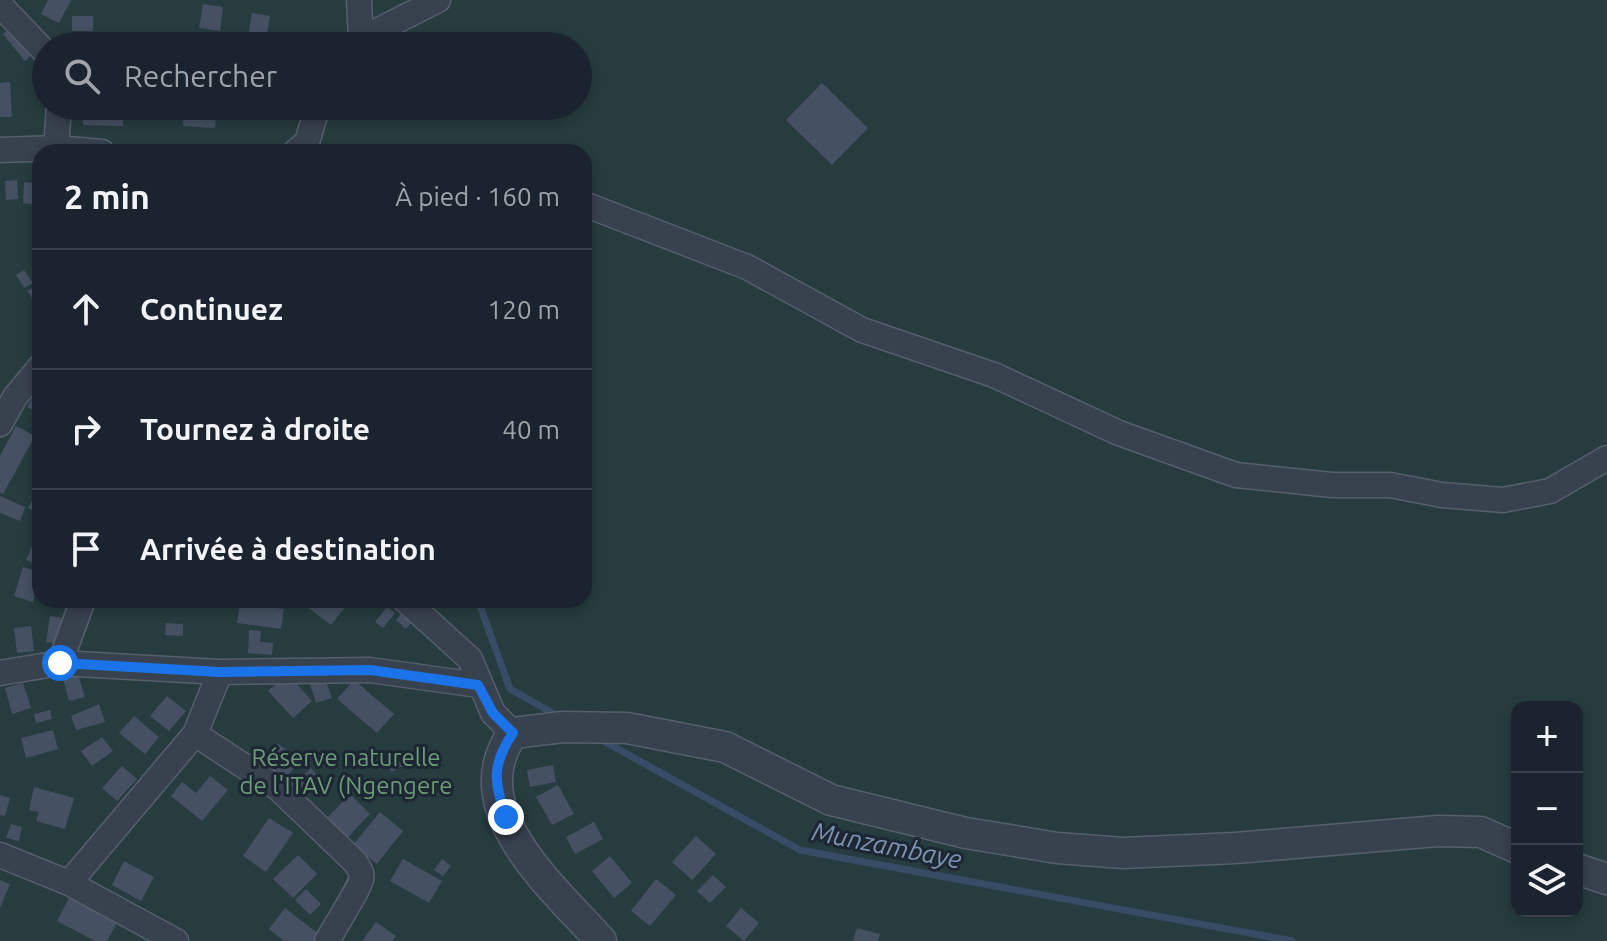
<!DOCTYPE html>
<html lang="fr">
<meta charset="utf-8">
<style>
:root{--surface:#1b232e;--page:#282f3a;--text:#f1f3f6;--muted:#a0a4aa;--line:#39404a}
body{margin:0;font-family:Ubuntu,sans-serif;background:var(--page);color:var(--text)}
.controls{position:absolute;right:24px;bottom:24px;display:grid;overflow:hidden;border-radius:16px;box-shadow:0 4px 12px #0003}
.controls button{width:72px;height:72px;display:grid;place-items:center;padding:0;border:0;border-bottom:2px solid var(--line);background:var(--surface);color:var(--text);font:40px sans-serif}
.stop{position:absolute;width:24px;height:24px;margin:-18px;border:6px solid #1a73e8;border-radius:50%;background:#fff}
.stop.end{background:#1a73e8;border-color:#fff;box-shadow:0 2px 8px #0008}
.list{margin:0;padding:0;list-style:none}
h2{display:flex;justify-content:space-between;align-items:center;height:104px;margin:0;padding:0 32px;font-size:34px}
h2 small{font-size:26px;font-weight:400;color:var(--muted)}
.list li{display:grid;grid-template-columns:52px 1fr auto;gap:24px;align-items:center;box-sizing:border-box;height:120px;padding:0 32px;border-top:2px solid var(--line)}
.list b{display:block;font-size:30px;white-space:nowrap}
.list em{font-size:26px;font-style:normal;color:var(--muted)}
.icon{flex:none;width:44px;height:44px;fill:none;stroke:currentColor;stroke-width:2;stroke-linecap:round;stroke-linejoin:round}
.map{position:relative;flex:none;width:1607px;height:941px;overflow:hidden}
.search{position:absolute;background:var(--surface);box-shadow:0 4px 12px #0003;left:32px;top:32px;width:560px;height:88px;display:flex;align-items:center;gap:20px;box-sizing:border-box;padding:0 28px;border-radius:44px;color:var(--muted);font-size:30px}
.panel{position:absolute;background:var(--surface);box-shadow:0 4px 12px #0003;left:32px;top:144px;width:560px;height:464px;border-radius:24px}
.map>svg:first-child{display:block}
</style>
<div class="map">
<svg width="1607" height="941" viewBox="0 0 1607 941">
<rect width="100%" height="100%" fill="#242f3e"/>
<path fill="#263c3f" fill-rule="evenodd" d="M0 0H1607V941H0ZM46 46H578V106H46ZM40 152H584V600H40ZM1517 707H1577V911H1517Z"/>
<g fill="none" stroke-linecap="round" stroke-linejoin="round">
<g stroke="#394c67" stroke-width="7">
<polyline points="478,600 510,689 558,716"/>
<polyline points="600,739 800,850 1292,941"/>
</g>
</g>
<g fill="#455162">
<polygon points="48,0 71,0 59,23 41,14"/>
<polygon points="203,4 223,7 220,31 199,28"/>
<polygon points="252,13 270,16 265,46 247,43"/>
<rect x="72" y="16" width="21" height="15"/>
<polygon points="13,26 35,52 25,61 3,34"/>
<polygon points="10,82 12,117 0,117 0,83"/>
<polygon points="822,83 868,128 832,165 786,120"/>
<polygon points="83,106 124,106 123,126 83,125"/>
<polygon points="184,107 217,109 215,128 183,126"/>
<polygon points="17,180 18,199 6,200 5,181"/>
<polygon points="24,182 40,184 38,205 23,203"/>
<polygon points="24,270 33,283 24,288 16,275"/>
<polygon points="35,286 40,293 38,306 27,291"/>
<polygon points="40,385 40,414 27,407"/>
<polygon points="16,426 35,436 3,494 0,492 0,456"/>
<polygon points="40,488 40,515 28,508"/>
<polygon points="0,496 25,507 20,521 0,513"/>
<polygon points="33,544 40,547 40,566 26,560"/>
<polygon points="23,567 40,572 33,602 14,596"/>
<polygon points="170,600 208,600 207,607 170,603"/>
<polygon points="311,600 335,600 345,607 331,625 306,606"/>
<polygon points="240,603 284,609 281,629 237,623"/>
<polygon points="387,607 395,613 383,628 375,622"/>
<polygon points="404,610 415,619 406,629 396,620"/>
<polygon points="50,616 64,618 60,644 46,642"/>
<polygon points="166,623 183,624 183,636 165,635"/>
<polygon points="31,626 34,651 17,653 14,628"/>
<polygon points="249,630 261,631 260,642 273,643 272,655 248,653"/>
<polygon points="77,671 85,697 69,701 62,675"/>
<polygon points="288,674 312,701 293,718 268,691"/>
<polygon points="324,676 332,698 316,703 309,681"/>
<polygon points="354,680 394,714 377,733 337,699"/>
<polygon points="23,683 31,708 12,714 5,688"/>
<polygon points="167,696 186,711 169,731 150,716"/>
<polygon points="99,704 105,722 76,730 71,716"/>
<polygon points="50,710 52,719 36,723 34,714"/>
<polygon points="134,716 159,737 145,754 119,733"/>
<polygon points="53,730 58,749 26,758 21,738"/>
<polygon points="102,737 113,751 92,766 81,751"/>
<polygon points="277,743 300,759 286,779 263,763"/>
<polygon points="395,754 402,766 392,772 385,760"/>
<polygon points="553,765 556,782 530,787 527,770"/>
<polygon points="122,766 137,779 117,801 102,788"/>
<polygon points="311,768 317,775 301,789 295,782"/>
<polygon points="210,776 228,790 202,821 171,796 182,782 196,793"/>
<polygon points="558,785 574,814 552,825 536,797"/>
<polygon points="34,787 74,798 65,829 36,821 39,812 29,810"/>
<polygon points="350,794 370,814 347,838 327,818"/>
<polygon points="0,795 10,798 5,816 0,815"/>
<polygon points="380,812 403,831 377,864 353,845"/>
<polygon points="269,818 293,833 266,872 243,856"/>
<polygon points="594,822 603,839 575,854 566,837"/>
<polygon points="11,824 22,827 19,841 6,838"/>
<polygon points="696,836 716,854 692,880 672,862"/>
<polygon points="298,855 317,874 293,898 273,879"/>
<polygon points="610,856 632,883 614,898 592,871"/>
<polygon points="403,859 442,881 429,903 390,881"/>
<polygon points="442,859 451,866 443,876 434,870"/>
<polygon points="124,861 154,877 141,901 112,885"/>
<polygon points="713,875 726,887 710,903 697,891"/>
<polygon points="656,879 676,895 650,926 631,911"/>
<polygon points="0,880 10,884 0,908"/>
<polygon points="306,889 321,904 310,915 295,900"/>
<polygon points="70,896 118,921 107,941 95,941 57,921"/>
<polygon points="285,908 320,935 315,941 284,941 269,929"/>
<polygon points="741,908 759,923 744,941 726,926"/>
<polygon points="376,922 396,936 392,941 362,941"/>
<polygon points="857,928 880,934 878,941 853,941"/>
</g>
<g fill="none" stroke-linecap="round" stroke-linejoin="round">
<g stroke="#565f6c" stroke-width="27">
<g id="minor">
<polyline points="359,0 361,39"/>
<polyline points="0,5 46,53"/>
<polyline points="356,46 361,39 438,0"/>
<polyline points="56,148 59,106"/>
<polyline points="0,150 56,148 102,152"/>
<polyline points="295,152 307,142 318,106"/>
<polyline points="584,204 747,267 862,330 994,375 1119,433 1236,475 1332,485 1390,485 1442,495 1503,500 1550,491 1607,458"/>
<polyline points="0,424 15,397 40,367"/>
<polyline points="405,600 470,659 493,713 513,733"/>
<polyline points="60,663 83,600"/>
<polyline points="0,673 60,663 220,672 370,670 478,685"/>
<path d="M195 734 279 789 356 863C359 869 363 873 361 880 361 885 332 932 327 941"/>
<polyline points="0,855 69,883 176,941"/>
<polyline points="69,883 195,734 220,672"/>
</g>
</g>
<g stroke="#565f6c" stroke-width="33">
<g id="tertiary">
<polyline points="1577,869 1607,879"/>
<path d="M601 941C554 888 459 809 513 733L563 727 627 728 725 747 831 800 966 833 1057 848 1123 853 1235 848 1438 831 1481 832 1517 848"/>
</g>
</g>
<use href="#minor" stroke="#38414e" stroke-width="24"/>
<use href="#tertiary" stroke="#38414e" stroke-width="30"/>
</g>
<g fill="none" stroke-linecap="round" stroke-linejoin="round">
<path stroke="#1a73e8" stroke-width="10" d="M60 663 220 672 370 670 478 685 493 713 513 733C491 765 494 783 506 817"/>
</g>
<g text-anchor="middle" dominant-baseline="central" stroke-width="6" stroke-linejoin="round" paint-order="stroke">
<g font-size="24" fill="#6b9a76" stroke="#1d2633">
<text x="346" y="757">Réserve naturelle<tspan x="346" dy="28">de l'ITAV (Ngengere</tspan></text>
</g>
<g font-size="26" font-style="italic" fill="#7c92b1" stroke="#1d2633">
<text transform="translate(887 845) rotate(11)">Munzambaye</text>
</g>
</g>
</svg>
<div class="controls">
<button>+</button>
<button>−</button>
<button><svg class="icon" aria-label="layers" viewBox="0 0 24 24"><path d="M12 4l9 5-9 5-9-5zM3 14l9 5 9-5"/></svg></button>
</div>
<div class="stop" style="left:60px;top:663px"></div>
<div class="stop end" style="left:506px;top:817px"></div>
<div class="search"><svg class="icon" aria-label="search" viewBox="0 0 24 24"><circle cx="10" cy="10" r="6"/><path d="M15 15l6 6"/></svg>Rechercher</div>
<section class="panel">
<h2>2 min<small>À pied · 160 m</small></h2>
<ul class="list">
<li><svg class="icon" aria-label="ahead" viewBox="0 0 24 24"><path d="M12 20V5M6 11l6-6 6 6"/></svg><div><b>Continuez</b></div><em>120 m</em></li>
<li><svg class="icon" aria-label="right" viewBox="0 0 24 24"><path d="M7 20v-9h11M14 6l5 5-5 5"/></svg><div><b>Tournez à droite</b></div><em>40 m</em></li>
<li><svg class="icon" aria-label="arrive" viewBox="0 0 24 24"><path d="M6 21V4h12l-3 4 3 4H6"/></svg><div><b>Arrivée à destination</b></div></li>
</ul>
</section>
</div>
